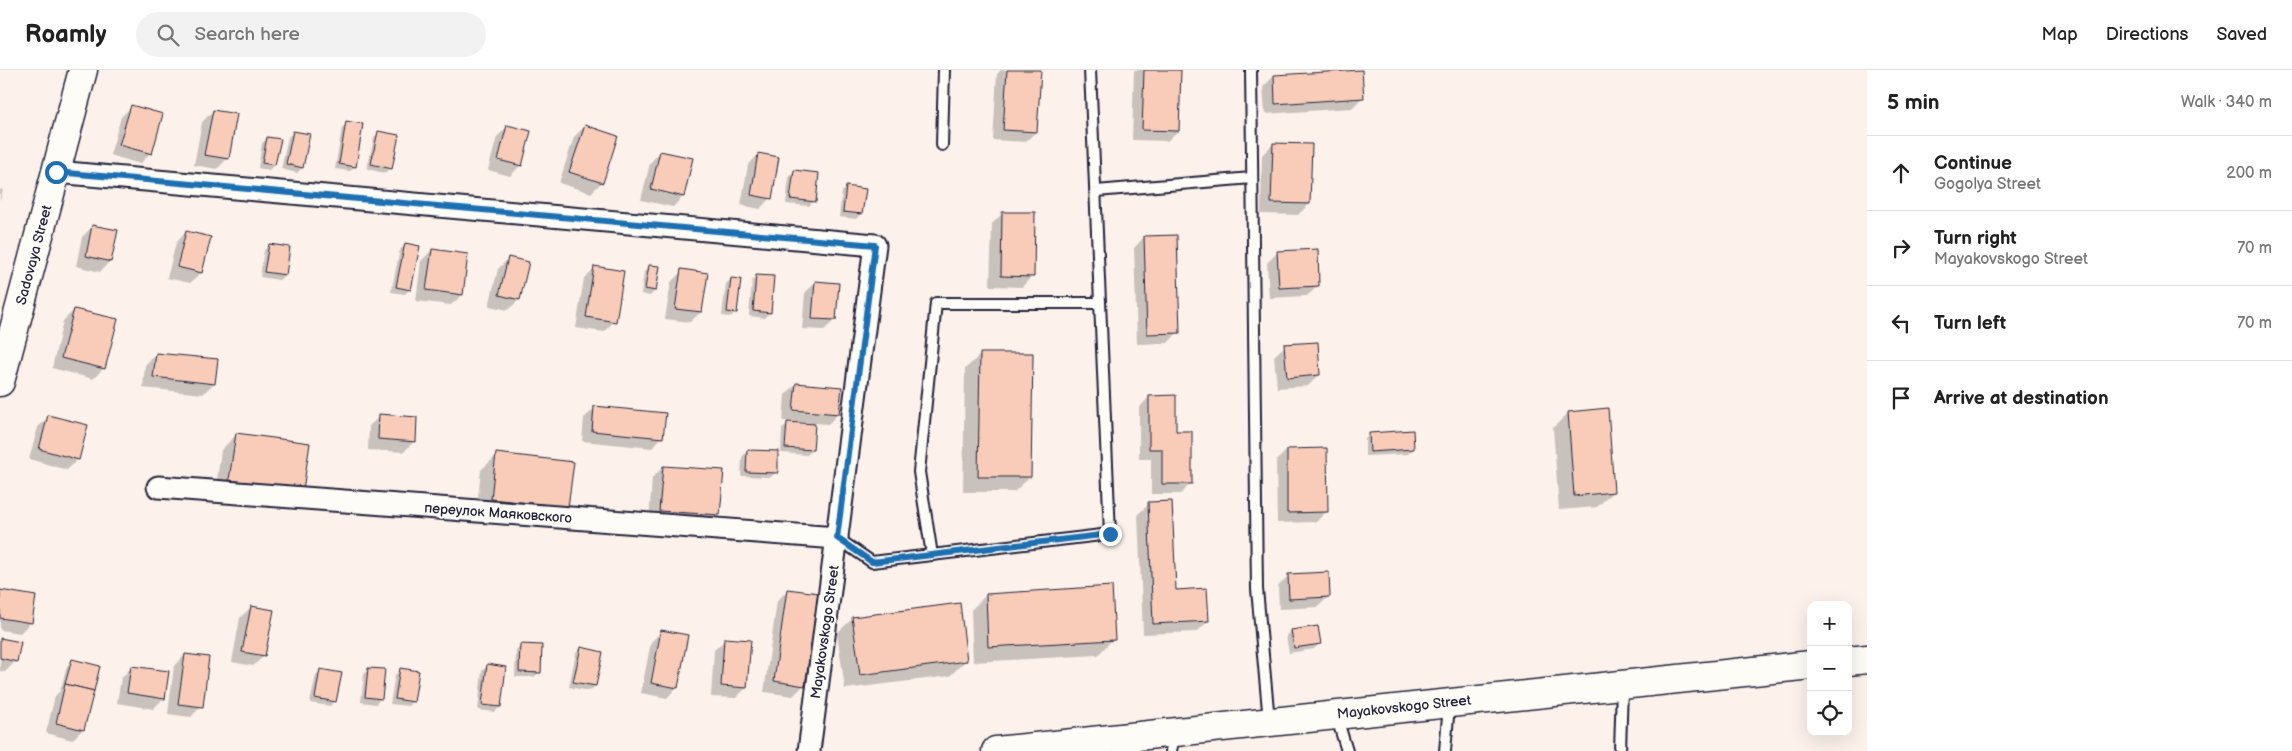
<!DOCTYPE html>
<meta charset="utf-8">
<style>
:root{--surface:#fff;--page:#f2f2f2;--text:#222;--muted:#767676;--line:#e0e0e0}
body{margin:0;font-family:"Balsamiq Sans",sans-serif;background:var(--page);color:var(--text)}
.controls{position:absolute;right:15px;bottom:15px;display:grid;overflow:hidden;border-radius:10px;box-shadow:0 5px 20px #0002}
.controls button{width:45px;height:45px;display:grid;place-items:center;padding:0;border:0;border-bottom:1px solid var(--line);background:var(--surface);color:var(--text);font:25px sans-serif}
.stop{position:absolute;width:15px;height:15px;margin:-11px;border:4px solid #1f6fb2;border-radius:50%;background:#fff}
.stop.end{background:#1f6fb2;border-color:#fff;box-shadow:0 1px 5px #0008}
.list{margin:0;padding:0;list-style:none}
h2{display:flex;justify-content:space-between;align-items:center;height:65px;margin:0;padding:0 20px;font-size:21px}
h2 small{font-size:16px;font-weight:400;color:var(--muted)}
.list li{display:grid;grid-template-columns:32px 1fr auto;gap:15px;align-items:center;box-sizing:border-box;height:75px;padding:0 20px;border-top:1px solid var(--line)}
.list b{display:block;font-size:19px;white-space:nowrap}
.list p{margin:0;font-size:16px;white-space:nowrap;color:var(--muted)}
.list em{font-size:16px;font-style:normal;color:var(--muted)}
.icon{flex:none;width:28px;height:28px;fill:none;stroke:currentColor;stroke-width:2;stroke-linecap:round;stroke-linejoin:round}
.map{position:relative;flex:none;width:1867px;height:681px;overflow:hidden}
header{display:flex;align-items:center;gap:30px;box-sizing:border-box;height:70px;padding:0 25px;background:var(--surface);border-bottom:1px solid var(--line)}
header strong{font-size:24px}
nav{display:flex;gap:28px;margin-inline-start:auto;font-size:18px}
.search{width:350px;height:45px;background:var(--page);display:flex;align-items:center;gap:12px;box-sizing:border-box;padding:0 18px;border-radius:28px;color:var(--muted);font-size:19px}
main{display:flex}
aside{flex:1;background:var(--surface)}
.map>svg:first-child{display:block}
</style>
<header>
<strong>Roamly</strong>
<div class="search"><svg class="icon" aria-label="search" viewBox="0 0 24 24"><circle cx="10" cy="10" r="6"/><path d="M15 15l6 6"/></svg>Search here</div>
<nav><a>Map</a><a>Directions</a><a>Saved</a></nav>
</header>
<main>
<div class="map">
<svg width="1867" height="681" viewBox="0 0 1867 681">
<rect width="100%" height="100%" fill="#fcf2eb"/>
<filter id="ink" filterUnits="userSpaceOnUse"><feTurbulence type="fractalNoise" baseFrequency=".02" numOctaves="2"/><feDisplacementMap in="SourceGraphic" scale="10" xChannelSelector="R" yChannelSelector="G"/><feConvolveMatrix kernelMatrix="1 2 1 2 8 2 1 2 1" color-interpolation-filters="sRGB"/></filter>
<g filter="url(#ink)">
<g fill="#0003">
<polygon points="1001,0 1040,0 1036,62 1025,72 993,70 997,4"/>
<polygon points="1134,0 1180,0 1178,61 1167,71 1132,70"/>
<polygon points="1274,6 1362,28 1352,38 1265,44 1263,17"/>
<polygon points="131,37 150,83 140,94 110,85 121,47"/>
<polygon points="213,41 228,88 217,99 194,95 202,52"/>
<polygon points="347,53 355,96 350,101 335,99 342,58"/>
<polygon points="585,56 602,112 591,123 559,113 574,67"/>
<polygon points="507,57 521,95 510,106 488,100 497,67"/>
<polygon points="293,62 302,98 297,103 281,99 288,67"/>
<polygon points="379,62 390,98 385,103 367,99 374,68"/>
<polygon points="268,68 274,95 269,100 258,98 262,73"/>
<polygon points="1273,74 1309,134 1298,145 1261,144 1262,85"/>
<polygon points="660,82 683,127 673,137 641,130 650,93"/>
<polygon points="758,85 770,128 760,139 741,135 748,95"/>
<polygon points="794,101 814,131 809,136 786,134 789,107"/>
<polygon points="847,117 861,144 856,149 839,147 842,122"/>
<polygon points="0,119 3,120 0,131"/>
<polygon points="1003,143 1032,206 1022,217 990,216 992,154"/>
<polygon points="93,156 110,191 100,202 76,196 82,167"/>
<polygon points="186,162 201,203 190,213 167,208 176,173"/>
<polygon points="1144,167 1178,262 1168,273 1137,274 1134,178"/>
<polygon points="269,175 285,205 279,210 260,207 264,180"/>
<polygon points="405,175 410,219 405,224 391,222 400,180"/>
<polygon points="432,180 462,225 451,235 416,231 421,191"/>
<polygon points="1278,182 1318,216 1307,226 1269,228 1267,193"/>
<polygon points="509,188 519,230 508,240 489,236 498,199"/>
<polygon points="649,196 655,221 650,226 641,224 644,202"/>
<polygon points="595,198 614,251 604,262 576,258 584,208"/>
<polygon points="682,201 701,242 690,252 665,249 671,212"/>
<polygon points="757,206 769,243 764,248 749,246 752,211"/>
<polygon points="731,209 736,242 731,247 722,246 726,214"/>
<polygon points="815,213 835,250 824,260 802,259 805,223"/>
<polygon points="74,240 104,298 93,309 52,298 63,251"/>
<polygon points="1285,276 1319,305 1308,316 1277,318 1274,286"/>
<polygon points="156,284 214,313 203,324 143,318 145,295"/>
<polygon points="981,284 1030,407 1014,422 963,422 965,299"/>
<polygon points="796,314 838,344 828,354 814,353 812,380 807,385 781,383 782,359 787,354 812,355 812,353 783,351 785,325"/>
<polygon points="1149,327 1175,362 1191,413 1181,424 1151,424 1151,389 1139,389 1139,338"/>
<polygon points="595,338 662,367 652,378 582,371 584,348"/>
<polygon points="1568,343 1613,422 1597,437 1559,440 1553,358"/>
<polygon points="49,346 78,389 67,400 29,389 38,357"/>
<polygon points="380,346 414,371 404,382 368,380 369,356"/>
<polygon points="237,364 302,420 215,425 221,380"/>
<polygon points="1370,364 1413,379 1408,384 1365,386 1365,369"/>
<polygon points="1287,380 1326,442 1316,452 1277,453 1276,391"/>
<polygon points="747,381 776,402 771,407 741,406 742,387"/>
<polygon points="497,385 567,437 552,452 476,444 481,400"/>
<polygon points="663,397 719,445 708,456 649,452 652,408"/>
<polygon points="1149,434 1175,521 1208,551 1197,562 1143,564 1138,444"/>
<polygon points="1289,505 1329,526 1318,537 1279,539 1278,516"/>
<polygon points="788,520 804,615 793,626 764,622 777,531"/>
<polygon points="0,522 31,552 20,563 0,560"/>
<polygon points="986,525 1113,569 1098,585 973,592 971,540"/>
<polygon points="251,537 264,586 253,596 232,592 240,548"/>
<polygon points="853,548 966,590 950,606 845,619 837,563"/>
<polygon points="662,561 677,617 667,628 641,623 651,572"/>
<polygon points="1291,561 1320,573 1314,579 1289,583 1286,566"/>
<polygon points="0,569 16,591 5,602 0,601"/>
<polygon points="725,570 746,618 736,628 711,627 714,580"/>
<polygon points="521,576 540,602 534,607 515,607 516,581"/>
<polygon points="581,578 595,616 590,621 569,617 576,583"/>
<polygon points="185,585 201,636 191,647 168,644 174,596"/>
<polygon points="72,590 83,659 72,670 46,663 55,626 60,621 67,596"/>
<polygon points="487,596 500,637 495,642 478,640 482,601"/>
<polygon points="132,597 164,628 153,639 117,633 121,608"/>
<polygon points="369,599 381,628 376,634 361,632 364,604"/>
<polygon points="321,600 335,631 330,636 310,633 316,605"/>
<polygon points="400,600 413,631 408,636 390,634 395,605"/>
</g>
<g fill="#f8ccb9" stroke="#22223b">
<polygon points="1007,0 1041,0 1037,62 1003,60"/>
<polygon points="1144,0 1181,0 1179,61 1142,60"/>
<polygon points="1362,0 1364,28 1275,34 1274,5"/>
<polygon points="131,35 163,44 152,84 119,75"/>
<polygon points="213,40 237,44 229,89 204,85"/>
<polygon points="346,51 363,54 356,97 339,94"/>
<polygon points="507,55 531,61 522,96 498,90"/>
<polygon points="585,55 618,66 603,113 569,102"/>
<polygon points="293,61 310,64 303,98 286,94"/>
<polygon points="378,61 399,65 392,99 371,94"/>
<polygon points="267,67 281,69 275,95 262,93"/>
<polygon points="1273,73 1312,74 1310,134 1271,133"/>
<polygon points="660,81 693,88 684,127 651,119"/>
<polygon points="758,83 779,87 772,129 751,125"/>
<polygon points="794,100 819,103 816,132 790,129"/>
<polygon points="846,116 866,119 862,144 843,142"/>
<polygon points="1002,142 1035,142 1034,207 1001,206"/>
<polygon points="92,155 118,160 111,192 86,186"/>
<polygon points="186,161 211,167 202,203 177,197"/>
<polygon points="1177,165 1180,263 1147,264 1144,166"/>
<polygon points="405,173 420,176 411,220 396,217"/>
<polygon points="269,174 290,177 286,205 264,202"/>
<polygon points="432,179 468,184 463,225 426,220"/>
<polygon points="1318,179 1319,216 1279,218 1277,181"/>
<polygon points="508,187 529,192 520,230 499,225"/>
<polygon points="649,195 660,196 656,221 645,219"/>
<polygon points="594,196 624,201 616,252 586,247"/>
<polygon points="681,199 708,203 702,242 675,239"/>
<polygon points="756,205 774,206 771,243 753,241"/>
<polygon points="731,208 741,209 737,243 727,242"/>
<polygon points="815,211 839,213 836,250 812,249"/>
<polygon points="74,239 118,249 105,299 61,288"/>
<polygon points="1318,272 1320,305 1287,308 1284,274"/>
<polygon points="156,283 218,289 215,314 153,307"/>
<polygon points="980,283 1033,283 1031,407 978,407"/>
<polygon points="796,313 842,317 839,344 793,340"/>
<polygon points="1176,325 1176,361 1192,361 1192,414 1162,414 1162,379 1149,379 1149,326"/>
<polygon points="594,336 666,343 663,368 592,361"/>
<polygon points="1608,338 1614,422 1574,426 1568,342"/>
<polygon points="379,344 417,347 416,372 378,369"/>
<polygon points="48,345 88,355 79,390 39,379"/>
<polygon points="787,352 815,354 813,380 785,378"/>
<polygon points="1413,360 1414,379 1370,382 1369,363"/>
<polygon points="236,363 310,373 303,420 229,410"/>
<polygon points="1327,378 1328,442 1287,443 1287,379"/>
<polygon points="747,380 778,381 778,403 746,402"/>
<polygon points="496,383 574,392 568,437 491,429"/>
<polygon points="663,396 724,400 720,445 659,441"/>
<polygon points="1172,431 1176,520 1207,518 1209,551 1153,554 1148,432"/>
<polygon points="1329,502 1330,527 1289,529 1288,504"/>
<polygon points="1112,516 1115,570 988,577 986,524"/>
<polygon points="787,519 819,523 805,616 774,611"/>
<polygon points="0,520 36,526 32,553 0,548"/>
<polygon points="960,533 967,591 860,605 852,547"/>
<polygon points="251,536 274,540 265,586 242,582"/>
<polygon points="1318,556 1321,574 1294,578 1291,560"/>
<polygon points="661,560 688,565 678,618 651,613"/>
<polygon points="0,568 21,572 17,592 0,588"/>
<polygon points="724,568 751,570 747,618 721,616"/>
<polygon points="520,574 542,575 541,603 519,602"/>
<polygon points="581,577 603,582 596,616 573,612"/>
<polygon points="185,584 209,587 203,637 178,634"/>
<polygon points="72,589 100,596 94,621 65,614"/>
<polygon points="487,594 506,597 501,637 482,635"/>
<polygon points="131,596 169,601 165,629 127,623"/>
<polygon points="368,598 385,599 382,629 365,627"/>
<polygon points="400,598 419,601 414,632 395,629"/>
<polygon points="320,599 342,603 336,632 315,628"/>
<polygon points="65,614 94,621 84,660 56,653"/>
</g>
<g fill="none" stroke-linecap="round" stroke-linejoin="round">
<g stroke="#22223b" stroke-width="14">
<g id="lane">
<polyline points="1251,0 1257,519 1269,651"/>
<polyline points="942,75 944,0"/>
<polyline points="1096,121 1252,108"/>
<polyline points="837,468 872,492 1110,464 1090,0"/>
<polyline points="932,485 919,402 936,233 1100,233"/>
<polyline points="1336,645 1347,681"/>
<polyline points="1171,681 1174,665"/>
<polyline points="1445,681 1449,635"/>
<polyline points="1620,681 1622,616"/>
</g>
</g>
<g stroke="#22223b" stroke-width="25">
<g id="street">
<polyline points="56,102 875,175 809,681"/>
<polyline points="158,417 837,468"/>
</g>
</g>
<g stroke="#22223b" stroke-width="31">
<g id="secondary">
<polyline points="0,312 83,0"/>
<polyline points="1848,591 1867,589"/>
<polyline points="996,681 1811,595"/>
</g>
</g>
<use href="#lane" stroke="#fdfcf7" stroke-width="10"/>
<use href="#street" stroke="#fdfcf7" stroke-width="21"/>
<use href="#secondary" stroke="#fdfcf7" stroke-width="28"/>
</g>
</g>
<g fill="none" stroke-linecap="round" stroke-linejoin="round" filter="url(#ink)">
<polyline stroke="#1f6fb2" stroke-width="6" points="56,102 875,175 837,468 872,492 1110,464"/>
</g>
<g text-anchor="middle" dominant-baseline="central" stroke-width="4.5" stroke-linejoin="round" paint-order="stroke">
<g font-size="14" fill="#22223b" stroke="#fdfcf7">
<text transform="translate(34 185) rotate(-75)">Sadovaya Street</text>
<text transform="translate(498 443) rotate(4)">переулок Маяковского</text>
<text transform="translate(825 562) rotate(-82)">Mayakovskogo Street</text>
<text transform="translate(1404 637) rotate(-6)">Mayakovskogo Street</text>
</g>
</g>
</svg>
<div class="controls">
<button>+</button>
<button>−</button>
<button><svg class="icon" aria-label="locate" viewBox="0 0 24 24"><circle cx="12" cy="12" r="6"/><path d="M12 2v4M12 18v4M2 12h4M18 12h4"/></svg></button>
</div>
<div class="stop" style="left:56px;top:102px"></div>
<div class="stop end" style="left:1110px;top:464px"></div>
</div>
<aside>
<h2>5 min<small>Walk · 340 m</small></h2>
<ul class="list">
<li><svg class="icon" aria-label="ahead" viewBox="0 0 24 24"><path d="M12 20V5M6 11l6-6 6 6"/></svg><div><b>Continue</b><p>Gogolya Street</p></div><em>200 m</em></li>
<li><svg class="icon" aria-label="right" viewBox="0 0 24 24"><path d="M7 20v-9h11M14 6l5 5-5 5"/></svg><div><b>Turn right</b><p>Mayakovskogo Street</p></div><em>70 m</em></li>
<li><svg class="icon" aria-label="left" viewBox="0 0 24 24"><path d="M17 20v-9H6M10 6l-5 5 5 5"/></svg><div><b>Turn left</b></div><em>70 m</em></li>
<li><svg class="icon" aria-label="arrive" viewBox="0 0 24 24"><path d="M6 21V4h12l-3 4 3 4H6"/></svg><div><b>Arrive at destination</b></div></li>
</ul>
</aside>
</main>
